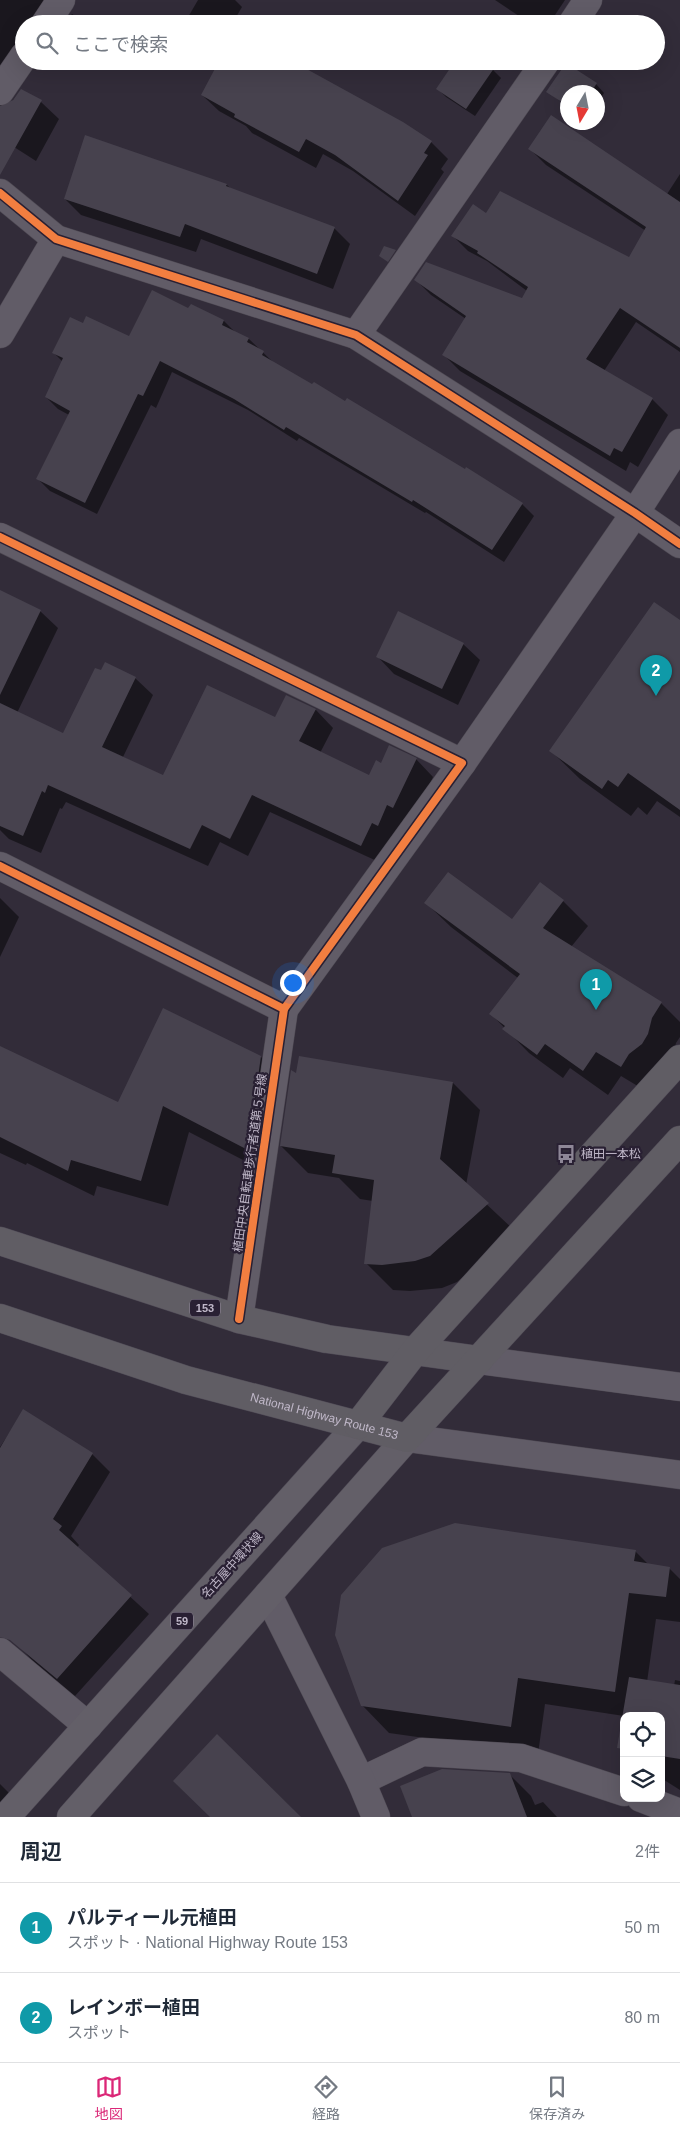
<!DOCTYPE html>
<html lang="ja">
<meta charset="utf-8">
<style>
:root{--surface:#fff;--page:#f2f2f3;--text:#1f2937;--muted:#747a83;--line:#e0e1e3;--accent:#db2777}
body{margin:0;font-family:Arial,"Noto Sans JP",sans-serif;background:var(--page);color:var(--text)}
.controls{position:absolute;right:15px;bottom:15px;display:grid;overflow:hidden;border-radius:10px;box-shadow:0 5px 20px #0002}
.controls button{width:45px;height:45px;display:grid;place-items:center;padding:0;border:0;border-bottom:1px solid var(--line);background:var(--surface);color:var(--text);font:25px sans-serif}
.compass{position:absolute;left:560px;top:85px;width:45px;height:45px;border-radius:50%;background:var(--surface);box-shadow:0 5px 20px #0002;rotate:190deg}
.you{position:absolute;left:292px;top:982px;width:18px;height:18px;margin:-12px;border:4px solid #fff;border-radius:50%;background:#1a73e8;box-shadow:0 0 0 8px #1a73e833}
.badge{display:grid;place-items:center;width:32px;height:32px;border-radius:50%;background:var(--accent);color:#fff;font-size:16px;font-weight:700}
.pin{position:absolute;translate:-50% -41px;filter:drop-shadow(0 1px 2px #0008)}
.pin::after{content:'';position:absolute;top:26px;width:18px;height:15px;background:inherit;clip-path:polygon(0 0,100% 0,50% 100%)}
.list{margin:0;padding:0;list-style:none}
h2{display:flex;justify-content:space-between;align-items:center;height:65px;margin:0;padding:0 20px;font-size:21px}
h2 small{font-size:16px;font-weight:400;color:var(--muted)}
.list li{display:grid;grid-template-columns:32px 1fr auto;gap:15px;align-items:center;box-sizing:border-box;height:90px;padding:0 20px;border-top:1px solid var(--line)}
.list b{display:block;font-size:19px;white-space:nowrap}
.list p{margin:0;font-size:16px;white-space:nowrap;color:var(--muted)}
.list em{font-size:16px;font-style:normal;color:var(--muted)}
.icon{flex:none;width:28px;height:28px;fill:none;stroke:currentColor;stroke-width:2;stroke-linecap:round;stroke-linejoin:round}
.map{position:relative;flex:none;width:680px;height:1817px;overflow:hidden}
.search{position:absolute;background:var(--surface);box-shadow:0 5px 20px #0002;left:15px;right:15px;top:15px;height:55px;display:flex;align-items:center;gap:12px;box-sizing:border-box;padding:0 18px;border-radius:28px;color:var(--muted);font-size:19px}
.sheet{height:245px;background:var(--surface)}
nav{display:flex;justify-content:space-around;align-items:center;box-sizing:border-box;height:70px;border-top:1px solid var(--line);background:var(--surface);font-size:14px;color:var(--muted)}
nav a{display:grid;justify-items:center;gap:2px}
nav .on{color:var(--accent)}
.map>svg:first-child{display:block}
</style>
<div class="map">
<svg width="680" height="1817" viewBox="0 0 680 1817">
<rect width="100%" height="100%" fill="#322c39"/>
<g fill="#0007">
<polygon points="0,0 73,0 57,24 24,24 24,61 2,107 8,106 21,90 41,102 59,119 36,161 0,138"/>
<polygon points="198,0 235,0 242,7 232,24 184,24"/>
<polygon points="495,0 565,0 549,24 531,24"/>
<polygon points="72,14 86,23 87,24 65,24"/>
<polygon points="493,70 501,78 475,116 446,97 438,89"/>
<polygon points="596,84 604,93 598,103 598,92 568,92 568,107 548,92"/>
<polygon points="202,95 402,124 431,142 448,159 441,169 444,172 415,216 353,171 323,154 316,168 252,133 246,126 219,111"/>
<polygon points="86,137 227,185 231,189 334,228 350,244 333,289 201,239 196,252 81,215 65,199"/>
<polygon points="530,149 667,194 680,174 680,352 636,322 604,371 652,399 668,415 638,467 630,462 626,471 460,371 444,355 466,319 431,295 415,279 523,299 527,291 487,261 468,251 452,235 486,214 629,258 646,231 546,165"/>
<polygon points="191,305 224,321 236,333 249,339 275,364 522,504 534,516 504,562 426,512 425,513 299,438 297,441 248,410 172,372 156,408 151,405 97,514 50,491 38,479 69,415 58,409 46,397 63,362 54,353 83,324 129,338 189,310"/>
<polygon points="0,592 40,611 58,628 17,713 64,734 135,678 153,695 123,757 163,776 275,718 287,696 316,710 333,728 320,753 370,777 382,764 416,759 433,777 411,825 395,842 390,840 379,862 270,812 248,856 220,842 208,866 66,802 62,809 60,808 41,853 9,839 0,830"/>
<polygon points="680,622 680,817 657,801 647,815 638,807 631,816 580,779 551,751"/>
<polygon points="463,644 480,660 458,705 394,674 378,657"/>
<polygon points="0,898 19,917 0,957"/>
<polygon points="563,901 588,926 571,947 661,1003 680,1022 680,1037 676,1043 672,1059 646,1091 621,1076 608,1095 570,1068 563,1078 529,1053 491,1014 518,978 451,927 426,903 512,921"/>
<polygon points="0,1047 118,1104 261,1057 287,1083 272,1175 189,1132 168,1206 97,1186 94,1196 27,1163 26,1165 0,1153"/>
<polygon points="297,1074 453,1083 480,1110 466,1185 515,1231 457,1282 442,1288 410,1291 393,1290 366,1263 373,1201 360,1199 339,1178 308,1173 281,1146"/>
<polygon points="24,1411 92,1454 110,1472 71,1536 79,1545 77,1548 149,1614 75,1696 32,1660 0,1626 0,1447"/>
<polygon points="635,1551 649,1565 669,1568 680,1579 680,1622 656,1619 647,1682 674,1686 675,1680 680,1681 680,1790 661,1778 661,1716 624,1716 545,1704 538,1754 389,1733 362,1705"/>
<polygon points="509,1774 531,1796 535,1805 543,1802 557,1817 413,1817"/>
<polygon points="0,1784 16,1800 0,1817"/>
</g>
<g fill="#47424e">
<polygon points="219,61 292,61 403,122 432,141 424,153 428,155 398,201 335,155 306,139 299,152 234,117 235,114 201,95"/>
<polygon points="455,61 499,61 466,109 436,89"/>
<polygon points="566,63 597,83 591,92 568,92 568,106 546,92"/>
<polygon points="21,89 42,100 0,175 0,106 13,100"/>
<polygon points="551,115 680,202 680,348 620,308 586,359 653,398 622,452 614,448 610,456 442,355 466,316 414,280 426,262 522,298 528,287 477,253 478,251 451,236 473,204 486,213 500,191 629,257 646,227 528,149"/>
<polygon points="85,135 227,184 226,186 335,227 317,274 185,224 180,237 64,199"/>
<polygon points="384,246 396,250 388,262 379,256"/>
<polygon points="152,290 188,308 191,304 224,320 222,325 249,338 247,342 264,351 262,355 312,384 314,382 345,401 347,398 465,469 466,467 523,503 492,550 413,500 412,502 286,427 284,430 234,399 160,361 143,396 138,394 85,503 36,479 70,411 45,397 63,358 52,353 70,317 83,323 86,316 129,336"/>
<polygon points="0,590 41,610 0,695"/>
<polygon points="654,602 680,620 680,810 628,773 618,787 608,780 602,789 549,751"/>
<polygon points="398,611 464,643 442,689 376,657"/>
<polygon points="105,662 136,677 102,747 163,775 207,685 275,717 286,695 316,709 299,741 369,775 376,760 381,763 389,745 417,758 393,808 387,805 378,826 372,823 361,846 252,795 230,839 202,825 190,849 48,785 45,793 42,791 23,836 0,826 0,703 63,733 95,668 101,670"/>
<polygon points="448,872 512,919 540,882 564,900 543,928 662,1002 652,1018 648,1034 642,1044 629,1054 621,1067 596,1052 583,1071 545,1044 537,1055 502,1029 505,1026 489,1014 520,974 424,903"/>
<polygon points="163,1008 261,1056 249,1141 246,1149 163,1106 141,1181 71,1160 68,1171 0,1137 0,1046 118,1102"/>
<polygon points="299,1056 453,1082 440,1159 489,1203 430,1256 415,1261 382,1265 364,1264 374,1180 332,1173 335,1155 280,1146 291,1070 296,1073"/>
<polygon points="23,1409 93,1453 53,1519 62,1526 59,1530 132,1595 57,1679 10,1640 0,1637 0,1448"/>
<polygon points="455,1523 636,1550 634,1561 670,1567 666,1597 629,1593 615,1692 518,1678 511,1727 361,1706 335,1635 341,1595 382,1548"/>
<polygon points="629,1677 680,1685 680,1759 661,1756 661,1716 624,1716 624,1749 617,1748"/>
<polygon points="217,1734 301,1817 210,1817 173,1781"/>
<polygon points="442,1769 510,1773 527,1817 412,1817 400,1786"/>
</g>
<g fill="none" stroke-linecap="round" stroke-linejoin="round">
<g stroke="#4d4852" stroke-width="29">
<polyline id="pedestrian" points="239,1319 284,1009"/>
</g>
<g stroke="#4d4852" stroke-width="29">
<g id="minor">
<polyline points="45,24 61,0"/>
<polyline points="572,24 588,0"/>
<polyline points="0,91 24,56"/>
<polyline points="0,193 56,239 356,335 635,513 680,544"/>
<polyline points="0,334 56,239"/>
<polyline points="356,335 546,61"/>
<polyline points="0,537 462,763 284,1009 0,866"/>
<polyline points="462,763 635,513 680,443"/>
<polyline points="0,1652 88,1726"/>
<polyline points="361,1781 422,1752 521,1758 624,1792"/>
<polyline points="641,1798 680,1813"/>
</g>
</g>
<g stroke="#4d4852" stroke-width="29">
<g id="tertiary">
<polyline points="479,1360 680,1387"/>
<polyline points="407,1438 680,1475"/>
<polyline points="268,1595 361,1781 376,1817"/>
</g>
</g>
<g stroke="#4c4753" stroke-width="29">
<g id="primary">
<polyline points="6,1817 358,1425"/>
<polyline points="71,1817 407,1438"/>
</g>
</g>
<g stroke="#4e4955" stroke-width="29">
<g id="trunk">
<polyline points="0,1241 239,1319 327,1339 479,1360"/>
<path id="s1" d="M0 1318 186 1380 407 1438 680 1140"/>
<polyline points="358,1425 415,1351 680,1059"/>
</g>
</g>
<use href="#pedestrian" stroke="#615c67" stroke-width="28"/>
<use href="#minor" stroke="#615c67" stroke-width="28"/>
<use href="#tertiary" stroke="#615c67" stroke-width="28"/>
<use href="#primary" stroke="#635f68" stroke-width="28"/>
<use href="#trunk" stroke="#605d64" stroke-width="28"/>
<g stroke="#292033" stroke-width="11">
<g id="cycleway">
<polyline points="0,193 56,239 356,335 635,513 680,544"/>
<polyline points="0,537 462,763 284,1009 0,866"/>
<polyline points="239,1319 284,1009"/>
</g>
</g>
<use href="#cycleway" stroke="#f27e40" stroke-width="8"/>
</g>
<defs>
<g id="bus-bare" transform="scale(1.5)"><path d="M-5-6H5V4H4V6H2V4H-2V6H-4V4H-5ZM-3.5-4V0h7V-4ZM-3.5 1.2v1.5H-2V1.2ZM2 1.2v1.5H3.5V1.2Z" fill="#8e8797" stroke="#292033" stroke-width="2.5" paint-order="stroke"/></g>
</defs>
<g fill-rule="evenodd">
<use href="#bus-bare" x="566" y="1154"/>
</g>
<g text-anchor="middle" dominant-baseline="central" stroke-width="4.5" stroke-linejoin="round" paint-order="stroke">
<g fill="#292033" stroke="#938a9c" stroke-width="1">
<rect x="190" y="1299.5" width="30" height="17" rx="4"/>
<rect x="171" y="1612.5" width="22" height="17" rx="4"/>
</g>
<g font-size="11" font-weight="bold" fill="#c0b8c9">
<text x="205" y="1308">153</text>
<text x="182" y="1621">59</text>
</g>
<g font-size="12" fill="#c0b8c9" stroke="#292033" text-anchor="start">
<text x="581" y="1154">植田一本松</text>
</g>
<g font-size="12" fill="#c0b8c9" stroke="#292033">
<text transform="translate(250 1163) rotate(-82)">植田中央自転車歩行者道第５号線</text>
<text stroke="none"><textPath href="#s1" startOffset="339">National Highway Route 153</textPath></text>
<text transform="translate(232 1565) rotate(-48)">名古屋中環状線</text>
</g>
</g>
</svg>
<div class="controls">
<button><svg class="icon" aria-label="locate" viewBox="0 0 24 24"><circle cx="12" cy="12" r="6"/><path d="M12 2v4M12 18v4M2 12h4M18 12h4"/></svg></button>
<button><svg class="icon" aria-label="layers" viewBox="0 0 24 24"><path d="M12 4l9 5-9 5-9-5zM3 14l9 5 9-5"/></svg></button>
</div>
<svg class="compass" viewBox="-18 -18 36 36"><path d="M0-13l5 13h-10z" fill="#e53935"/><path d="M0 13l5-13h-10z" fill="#747a83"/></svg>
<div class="you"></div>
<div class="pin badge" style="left:596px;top:1010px;background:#0f9aa8">1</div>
<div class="pin badge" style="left:656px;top:696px;background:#0f9aa8">2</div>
<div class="search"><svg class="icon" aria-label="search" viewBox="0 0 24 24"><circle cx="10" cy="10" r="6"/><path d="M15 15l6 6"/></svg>ここで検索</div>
</div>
<section class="sheet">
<h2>周辺<small>2件</small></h2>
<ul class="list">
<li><span class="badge" style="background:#0f9aa8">1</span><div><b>パルティール元植田</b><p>スポット · National Highway Route 153</p></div><em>50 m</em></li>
<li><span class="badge" style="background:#0f9aa8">2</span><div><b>レインボー植田</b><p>スポット</p></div><em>80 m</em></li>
</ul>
</section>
<nav>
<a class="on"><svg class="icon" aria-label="map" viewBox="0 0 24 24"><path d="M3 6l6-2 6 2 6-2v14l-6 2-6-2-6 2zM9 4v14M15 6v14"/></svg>地図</a>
<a><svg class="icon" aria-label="directions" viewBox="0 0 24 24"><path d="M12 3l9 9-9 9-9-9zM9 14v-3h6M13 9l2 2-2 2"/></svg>経路</a>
<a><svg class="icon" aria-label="saved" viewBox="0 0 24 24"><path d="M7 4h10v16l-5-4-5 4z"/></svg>保存済み</a>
</nav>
